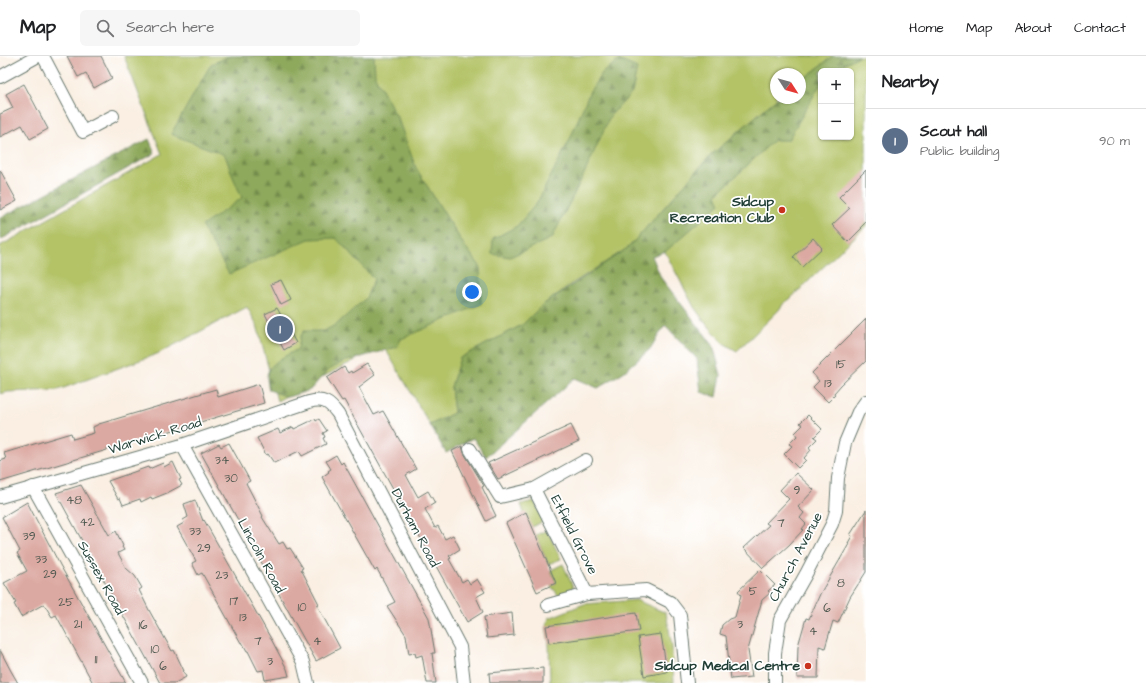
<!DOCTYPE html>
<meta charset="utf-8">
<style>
:root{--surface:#fff;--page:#f6f6f6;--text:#202124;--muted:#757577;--line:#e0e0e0;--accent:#d93025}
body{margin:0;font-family:"Architects Daughter",sans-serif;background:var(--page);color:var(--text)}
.controls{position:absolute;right:12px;top:12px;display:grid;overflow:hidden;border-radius:6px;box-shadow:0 1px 3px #0004}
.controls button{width:36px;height:36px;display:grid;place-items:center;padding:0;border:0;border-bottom:1px solid var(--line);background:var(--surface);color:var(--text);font:20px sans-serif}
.compass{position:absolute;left:770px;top:12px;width:36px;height:36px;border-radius:50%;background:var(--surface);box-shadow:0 1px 3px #0004;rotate:126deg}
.you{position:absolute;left:472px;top:236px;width:14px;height:14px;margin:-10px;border:3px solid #fff;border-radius:50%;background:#1a73e8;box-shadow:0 0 0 6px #1a73e833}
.badge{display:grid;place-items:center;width:26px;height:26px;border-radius:50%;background:var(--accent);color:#fff;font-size:13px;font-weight:700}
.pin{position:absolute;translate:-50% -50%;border:2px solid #fff;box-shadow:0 1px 4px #0006}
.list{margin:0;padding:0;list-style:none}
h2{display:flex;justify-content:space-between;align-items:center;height:52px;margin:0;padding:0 16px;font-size:17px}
h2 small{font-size:13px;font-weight:400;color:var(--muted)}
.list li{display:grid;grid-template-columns:26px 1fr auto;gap:12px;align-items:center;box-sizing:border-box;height:64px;padding:0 16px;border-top:1px solid var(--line)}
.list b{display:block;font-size:15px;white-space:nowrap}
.list p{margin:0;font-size:13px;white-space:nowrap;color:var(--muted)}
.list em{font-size:13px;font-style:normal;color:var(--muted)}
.icon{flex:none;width:22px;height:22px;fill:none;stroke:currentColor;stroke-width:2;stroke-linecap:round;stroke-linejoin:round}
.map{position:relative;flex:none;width:866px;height:627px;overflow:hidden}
header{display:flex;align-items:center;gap:24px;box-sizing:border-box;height:56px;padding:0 20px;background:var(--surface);border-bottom:1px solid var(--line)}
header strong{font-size:19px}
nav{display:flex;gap:22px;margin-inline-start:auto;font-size:14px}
.search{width:280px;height:36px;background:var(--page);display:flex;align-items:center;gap:10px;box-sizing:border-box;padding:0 14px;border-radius:6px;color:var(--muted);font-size:15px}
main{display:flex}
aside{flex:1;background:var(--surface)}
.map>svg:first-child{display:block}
</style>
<header>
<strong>Map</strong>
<div class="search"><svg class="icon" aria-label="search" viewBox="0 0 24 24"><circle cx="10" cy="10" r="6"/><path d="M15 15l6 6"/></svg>Search here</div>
<nav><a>Home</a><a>Map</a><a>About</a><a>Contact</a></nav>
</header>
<main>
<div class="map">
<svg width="866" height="627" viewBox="0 0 866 627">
<defs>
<pattern id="forest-firs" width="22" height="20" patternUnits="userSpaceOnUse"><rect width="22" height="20" fill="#8ea95b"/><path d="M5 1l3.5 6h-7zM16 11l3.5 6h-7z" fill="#738b4c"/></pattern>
</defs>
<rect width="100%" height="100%" fill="#fff"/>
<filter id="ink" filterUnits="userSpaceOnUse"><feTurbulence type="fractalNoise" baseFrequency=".025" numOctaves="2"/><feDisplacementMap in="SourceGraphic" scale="8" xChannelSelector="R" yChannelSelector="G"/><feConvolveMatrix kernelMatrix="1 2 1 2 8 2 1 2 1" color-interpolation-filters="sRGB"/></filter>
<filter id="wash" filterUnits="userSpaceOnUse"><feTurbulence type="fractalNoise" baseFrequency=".012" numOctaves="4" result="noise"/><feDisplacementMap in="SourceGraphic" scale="16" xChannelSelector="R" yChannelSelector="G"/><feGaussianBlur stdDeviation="0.9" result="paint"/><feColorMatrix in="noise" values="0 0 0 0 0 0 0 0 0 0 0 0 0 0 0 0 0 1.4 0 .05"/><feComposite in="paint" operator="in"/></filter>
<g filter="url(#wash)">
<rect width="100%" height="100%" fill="#faefe2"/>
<g fill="#b3c366" stroke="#69804d">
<polygon points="124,0 833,0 800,26 800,18 776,18 776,42 778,42 762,55 709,101 629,191 573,227 544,248 522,269 460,302 451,331 454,357 430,369 386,294 397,291 400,284 357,303 277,345 257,269 247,251 157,298 58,334 8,336 0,338 0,190 162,98"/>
<polygon points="841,0 865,0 866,2 866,170 790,243 784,247 778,255 737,295 723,287 701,261 694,251 663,192 821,22 821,81 851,81 851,15 827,15"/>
<polygon points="534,445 544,465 532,471 524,457 521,448"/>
<polygon points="547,474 561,503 548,508 536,479"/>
<polygon points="563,508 574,533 572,537 559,540 551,530 556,527 551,514"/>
<polygon points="636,544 666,557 672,590 674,627 550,627 549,587 546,570 549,562 584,548"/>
</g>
<g fill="url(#forest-firs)" stroke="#567348">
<path d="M230 0H374L375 20 398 63 416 112 464 189 480 210 481 248 401 283 397 291 343 306 327 315 310 334 288 341 269 334C268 330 267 325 267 321 267 307 288 299 298 293L300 281 304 275H324L337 268 366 242 374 223 336 182 309 183 229 218 202 170 242 142 233 121 225 99 171 78 211 8Z"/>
<polygon points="833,0 859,0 830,15 821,15 821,27 788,84 774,84 716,139 720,148 666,195 652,200 661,222 713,289 721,319 717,341 701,336 697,303 665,269 650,293 625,315 598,332 575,322 486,401 473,382 446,397 430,369 454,357 451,331 460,302 522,269 544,248 629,191 709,101 762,55 778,42 800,42 800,26"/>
<polygon points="619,4 637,12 632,37 610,60 586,114 552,182 510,201 492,198 493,183 517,170 537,147 570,83 590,35 602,17"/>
<polygon points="149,83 155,97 0,184 0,162"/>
</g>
<g id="blocks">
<g fill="#dba9a1">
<polygon points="67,0 101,0 112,22 94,32 86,17 78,21"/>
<polygon points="24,28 48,73 30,83 22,69 0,81 0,58 13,52 6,38"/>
<polygon points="0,114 17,145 0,154"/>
<polygon points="866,114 866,166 861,171 862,172 848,186 832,169 850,152 839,141"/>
<polygon points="813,182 822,192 802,211 793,201"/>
<polygon points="281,224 291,244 281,249 271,228"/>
<polygon points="277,252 296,287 284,294 265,258"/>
<polygon points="866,263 866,305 841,329 834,337 835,339 828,346 813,331 819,325 812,317"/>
<polygon points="367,308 375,319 359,331 374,359 383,355 416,413 406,419 418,441 428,435 435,447 425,453 435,472 438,470 445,483 453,479 460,493 449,500 451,502 449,503 462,526 467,523 470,528 477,523 485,536 476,541 483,556 467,566 344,344 342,345 327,322 344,311 348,317 351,315 352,317"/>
<polygon points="259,328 264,347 0,426 0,405 6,403 4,397 71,377 73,383 94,377 93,371 99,368 216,333 218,341"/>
<polygon points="808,359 822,373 814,381 817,383 809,391 811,394 804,402 806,404 798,412 784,398 792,390 789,388 797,380 795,377 803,369 800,367"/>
<polygon points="315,363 316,365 319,363 327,375 323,377 325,381 323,382 326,388 302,400 299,395 274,407 268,398 266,399 257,382 278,373 280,377 293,371 294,373"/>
<polygon points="571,369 579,385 498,423 488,407"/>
<polygon points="229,387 250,425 246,427 263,460 262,461 279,488 283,486 287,493 290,492 303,512 301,513 319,548 317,549 340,592 316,605 201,397 219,388 221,391"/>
<polygon points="462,390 464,397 484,430 482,431 496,460 486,465 452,395"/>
<polygon points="336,399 341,408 343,406 429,562 435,597 432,597 436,627 427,627 422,599 416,601 415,597 409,598 406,579 387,550 395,546 377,513 375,515 322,421 329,416 328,415 331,413 326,405"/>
<polygon points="173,406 181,423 179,424 182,429 167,437 152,443 151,441 141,446 140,443 123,449 120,442 118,443 108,425 148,411 149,413 163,407 164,411"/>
<polygon points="796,417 814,434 798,451 804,457 800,462 806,468 802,473 803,474 789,489 763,512 744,492 769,469 766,467 789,443 780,434"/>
<polygon points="81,429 109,479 116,475 123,490 122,491 124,494 118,497 126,512 135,520 142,532 139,534 150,556 172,595 174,594 184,615 183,615 186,621 175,627 160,627 56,437"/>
<polygon points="195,444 203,465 204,464 270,581 287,613 289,620 265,624 263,614 258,615 248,595 247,595 242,586 241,587 202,517 198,519 192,507 196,505 177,471 184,467 183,464 188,461 184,448"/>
<polygon points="27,446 60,509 126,627 93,627 56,559 52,561 44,548 21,561 14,548 16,547 4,527 27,515 17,497 20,495 2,461"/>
<polygon points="866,454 866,516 850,541 838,567 833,565 825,592 819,590 818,622 797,622 798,590 806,562 809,563 820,538 849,488 848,487 852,480 850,479"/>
<polygon points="526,456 556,527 537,536 506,467"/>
<polygon points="760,514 775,529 768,535 770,537 762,544 748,594 752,621 731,623 726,580 720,578 722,569 729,563 735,561 741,539 738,535"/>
<polygon points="512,557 514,579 487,582 484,561"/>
<polygon points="636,557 639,575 549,587 546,570"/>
<polygon points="661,578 667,616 644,620 638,581"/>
<polygon points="0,594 11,615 18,627 0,627"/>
<polygon points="543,612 543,627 490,627 489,617"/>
</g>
</g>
</g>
<g filter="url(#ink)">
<use href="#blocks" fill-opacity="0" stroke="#6c7b71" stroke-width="1"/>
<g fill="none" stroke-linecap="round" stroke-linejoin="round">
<g stroke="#6c7b71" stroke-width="14">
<g id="street">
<polyline points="43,0 83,76 113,60"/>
<polyline points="0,21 38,0"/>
<polyline points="182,389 303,606 308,627"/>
<polyline points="470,393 500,441 534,433 586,404"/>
<polyline points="33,431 142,627"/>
<polyline points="534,433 587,538"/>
<path d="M0 441 182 389 309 346C323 342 329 346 338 358L460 591 464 627"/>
<polyline points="548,549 587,538 646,534 670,546 680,559 687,627"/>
<polyline points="775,627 775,597 780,564 806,518 832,468 836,455 838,422 845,387 858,356 866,345"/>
</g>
</g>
<use href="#street" stroke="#fff" stroke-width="12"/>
</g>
</g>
<g fill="#c8321e" stroke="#fff" stroke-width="1.5">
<circle cx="782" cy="154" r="4"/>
<circle cx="808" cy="610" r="4"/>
</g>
<g text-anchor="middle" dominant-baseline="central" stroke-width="3.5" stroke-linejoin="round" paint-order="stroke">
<g font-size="12" fill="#4e584f">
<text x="841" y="308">15</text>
<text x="828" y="327">13</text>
<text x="222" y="404">34</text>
<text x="231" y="422">30</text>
<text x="797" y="434">9</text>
<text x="74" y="444">48</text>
<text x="87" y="466">42</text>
<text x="781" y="467">7</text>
<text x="195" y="475">33</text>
<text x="29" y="480">39</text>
<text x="204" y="492">29</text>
<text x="41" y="503">33</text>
<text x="50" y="518">29</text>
<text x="222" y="519">23</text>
<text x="841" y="527">8</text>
<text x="753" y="535">5</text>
<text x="234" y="545">17</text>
<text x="66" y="546">25</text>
<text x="302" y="551">10</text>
<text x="827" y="552">6</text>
<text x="243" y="561">13</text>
<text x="78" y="568">21</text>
<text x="740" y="568">3</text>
<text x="143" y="569">16</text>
<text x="813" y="575">4</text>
<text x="258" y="585">7</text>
<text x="317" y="585">4</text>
<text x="155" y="593">10</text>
<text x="96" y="603">11</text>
<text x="270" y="605">3</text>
<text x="163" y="610">6</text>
</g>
<g font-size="14" font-weight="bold" fill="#1f3d34" stroke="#fff" text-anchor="end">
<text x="774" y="146">Sidcup<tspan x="774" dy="16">Recreation Club</tspan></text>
<text x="800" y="610">Sidcup Medical Centre</text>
</g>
<g font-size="14" fill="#1f3d34" stroke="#fff">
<text transform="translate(155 380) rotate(-17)">Warwick Road</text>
<text transform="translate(415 472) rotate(62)">Durham Road</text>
<text transform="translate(574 479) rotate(63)">Etfield Grove</text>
<text transform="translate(261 500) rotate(61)">Lincoln Road</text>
<text transform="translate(796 501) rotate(-62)">Church Avenue</text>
<text transform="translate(101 522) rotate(61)">Sussex Road</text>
</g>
</g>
</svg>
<div class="controls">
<button>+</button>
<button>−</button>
</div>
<svg class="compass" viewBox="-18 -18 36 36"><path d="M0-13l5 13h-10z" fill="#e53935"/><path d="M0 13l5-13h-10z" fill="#757577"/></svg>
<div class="you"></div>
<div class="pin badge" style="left:280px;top:273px;background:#5c6f8a">1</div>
</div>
<aside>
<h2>Nearby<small></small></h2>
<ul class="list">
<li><span class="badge" style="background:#5c6f8a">1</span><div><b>Scout hall</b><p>Public building</p></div><em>90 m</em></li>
</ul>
</aside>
</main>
